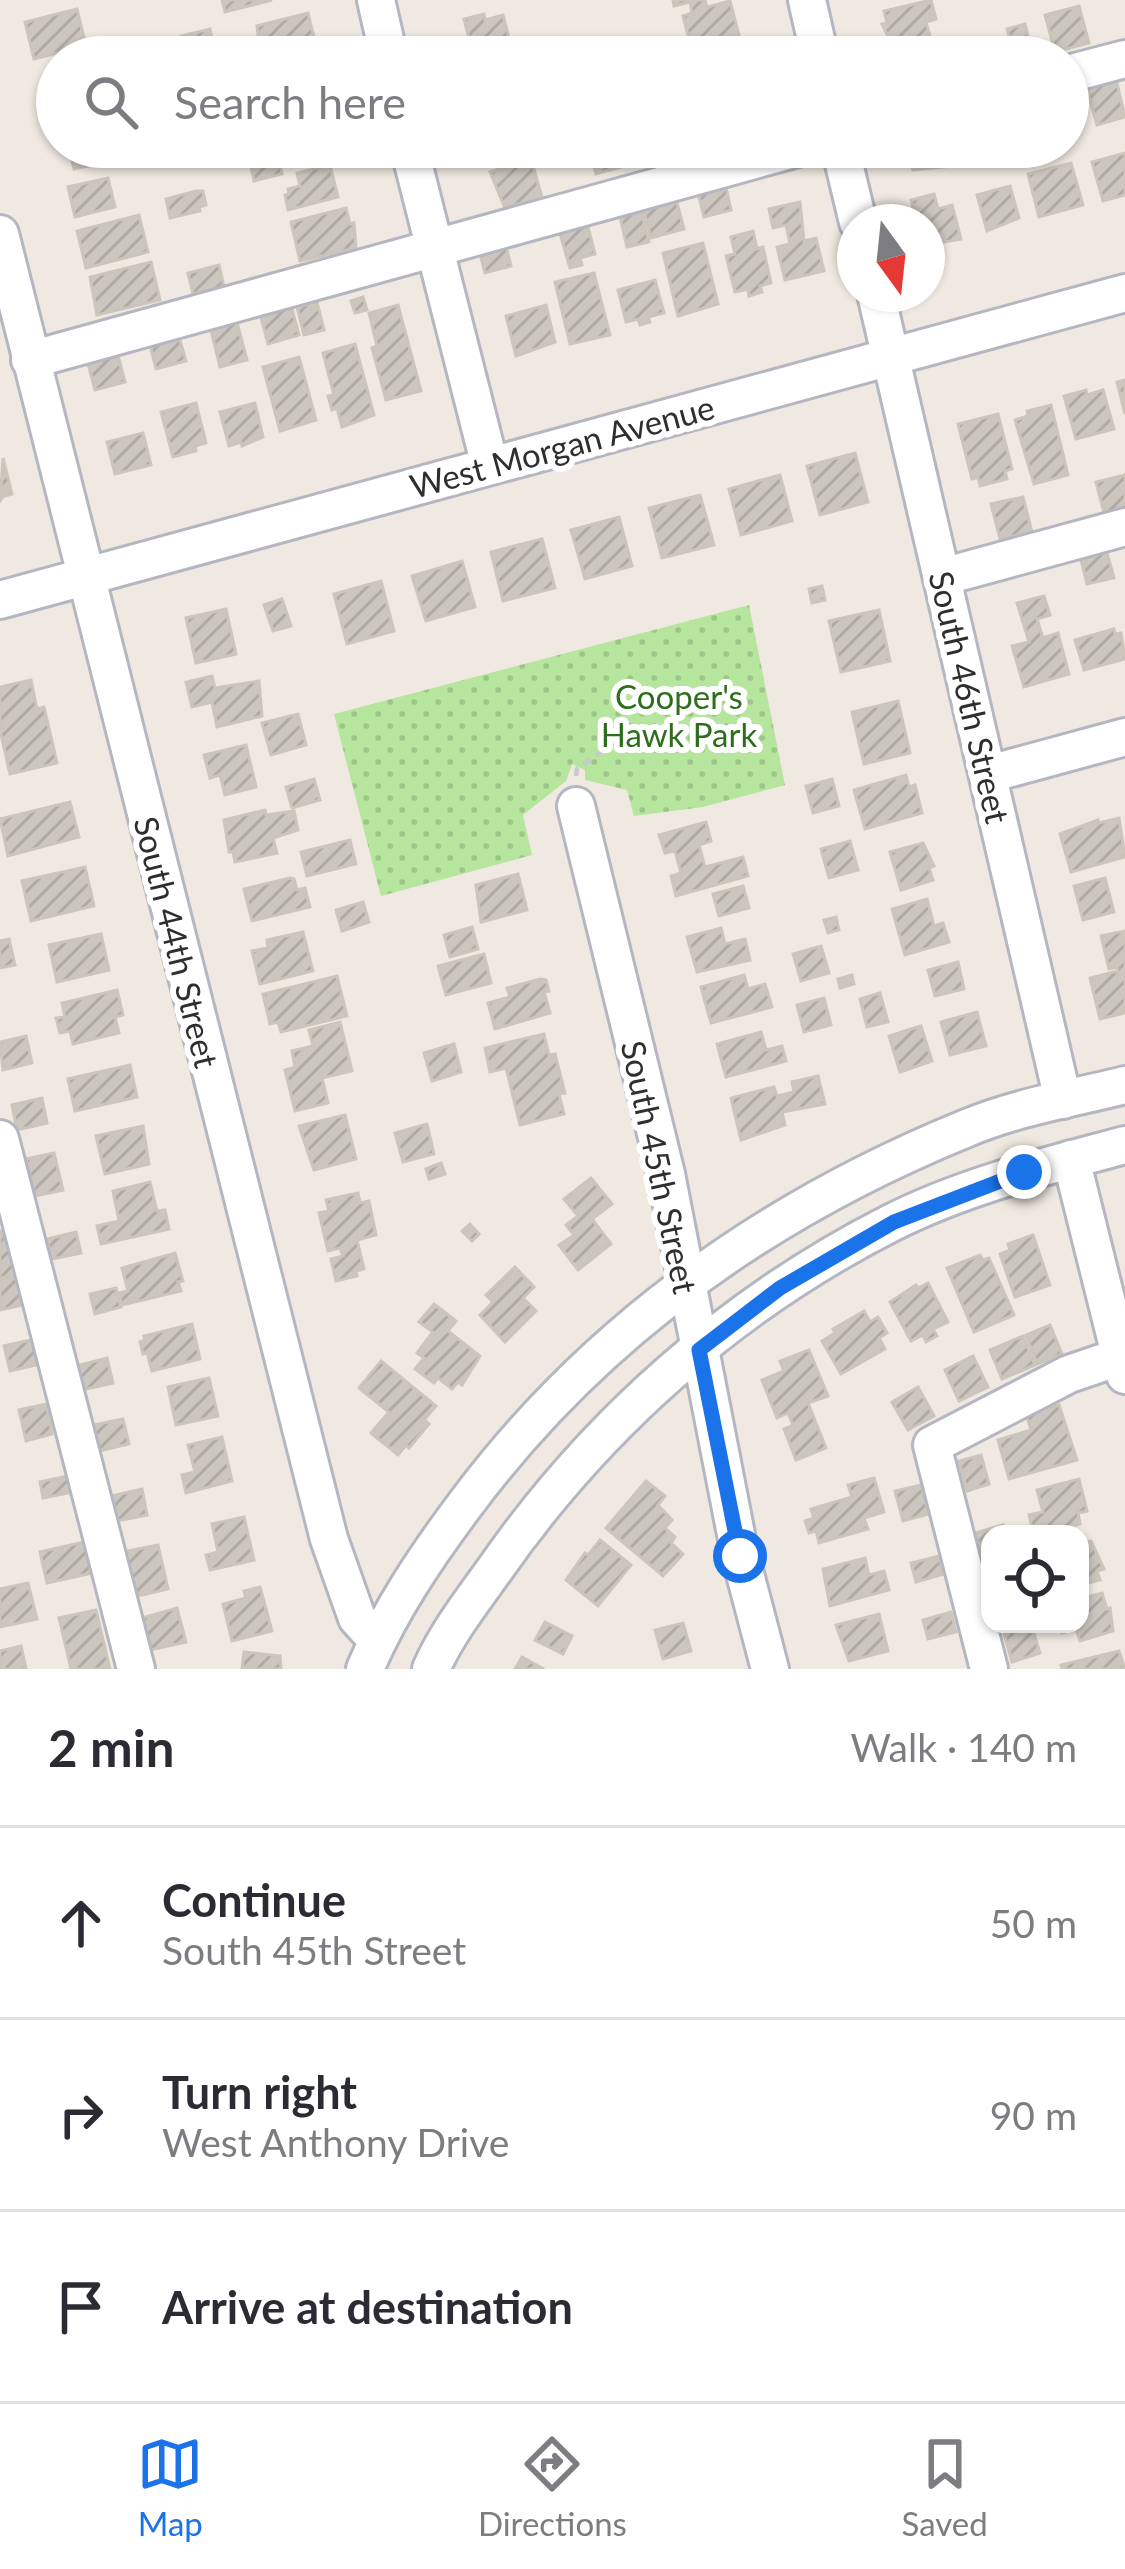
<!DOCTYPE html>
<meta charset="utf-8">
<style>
:root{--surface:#fff;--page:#f2f2f3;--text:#2b2b33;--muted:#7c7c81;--line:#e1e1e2;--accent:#1a73e8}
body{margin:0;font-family:Lato,sans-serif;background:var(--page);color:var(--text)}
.controls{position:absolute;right:36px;bottom:36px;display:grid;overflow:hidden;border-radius:24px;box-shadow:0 3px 9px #0004}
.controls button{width:108px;height:108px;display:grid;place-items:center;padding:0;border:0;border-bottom:3px solid var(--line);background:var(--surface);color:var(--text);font:60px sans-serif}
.compass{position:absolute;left:837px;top:204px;width:108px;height:108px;border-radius:50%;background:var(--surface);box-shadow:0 3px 9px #0004;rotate:165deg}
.stop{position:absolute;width:36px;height:36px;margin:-27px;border:9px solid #1a73e8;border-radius:50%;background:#fff}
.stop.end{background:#1a73e8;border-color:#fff;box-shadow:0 3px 12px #0008}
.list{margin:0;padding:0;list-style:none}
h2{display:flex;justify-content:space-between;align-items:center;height:156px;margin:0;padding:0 48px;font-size:51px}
h2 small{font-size:39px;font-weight:400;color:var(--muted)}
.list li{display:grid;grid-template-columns:78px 1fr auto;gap:36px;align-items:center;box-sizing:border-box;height:192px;padding:0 48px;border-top:3px solid var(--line)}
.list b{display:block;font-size:45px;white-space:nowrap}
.list p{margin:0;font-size:39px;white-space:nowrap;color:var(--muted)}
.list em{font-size:39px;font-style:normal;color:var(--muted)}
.icon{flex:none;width:66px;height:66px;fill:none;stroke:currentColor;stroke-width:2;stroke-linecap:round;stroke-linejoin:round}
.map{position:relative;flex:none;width:1125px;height:1669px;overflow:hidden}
.search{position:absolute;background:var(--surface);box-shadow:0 3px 9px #0004;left:36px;right:36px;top:36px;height:132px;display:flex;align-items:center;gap:30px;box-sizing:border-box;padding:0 42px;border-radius:66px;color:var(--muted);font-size:45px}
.sheet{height:732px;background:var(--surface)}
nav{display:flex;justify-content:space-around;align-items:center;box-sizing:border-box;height:168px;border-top:3px solid var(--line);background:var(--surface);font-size:33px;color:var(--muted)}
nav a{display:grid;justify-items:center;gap:6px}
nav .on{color:var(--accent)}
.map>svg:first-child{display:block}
</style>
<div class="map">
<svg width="1125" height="1669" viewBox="0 0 1125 1669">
<defs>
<pattern id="grass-dots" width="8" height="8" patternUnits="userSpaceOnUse" patternTransform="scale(3)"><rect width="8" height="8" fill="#b6e59e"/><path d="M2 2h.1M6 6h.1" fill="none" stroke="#9dc588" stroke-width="1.8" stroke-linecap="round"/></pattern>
<pattern id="building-hatch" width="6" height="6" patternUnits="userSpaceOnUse" patternTransform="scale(3)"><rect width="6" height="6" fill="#cbc7bf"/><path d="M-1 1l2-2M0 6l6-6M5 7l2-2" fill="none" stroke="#afaba4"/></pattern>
</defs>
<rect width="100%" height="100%" fill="#efe9e1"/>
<polygon fill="url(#grass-dots)" points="749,605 785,785 703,807 634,816 627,790 585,780 585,770 572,764 566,781 523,815 532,855 381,896 334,714"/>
<g fill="url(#building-hatch)" stroke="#cbc5ba" stroke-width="3">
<polygon points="222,0 272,0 225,12"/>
<polygon points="673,0 705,0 707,7 730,1 739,35 691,47 683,16 692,13 690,2 674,6"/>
<polygon points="931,0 936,19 926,22 931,40 894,49 882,24 887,23 884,11"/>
<polygon points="1079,6 1089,43 1055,52 1045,15"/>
<polygon points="77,9 86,46 34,59 25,22"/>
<polygon points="308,13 316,46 306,49 308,57 232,57 231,53 259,44 257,26"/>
<polygon points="484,14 485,20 503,15 514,57 474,57 464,19"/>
<polygon points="1025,24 1033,54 1015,57 1007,29"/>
<polygon points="210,29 216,57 186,57 181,36"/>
<polygon points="937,47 939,57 901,57"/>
<polygon points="1116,79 1125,117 1097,125 1086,86"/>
<polygon points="57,100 57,126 54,127 48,103"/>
<polygon points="78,147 98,147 101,163 74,169 69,149"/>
<polygon points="490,147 537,147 493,159"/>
<polygon points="589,147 624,147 629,165 596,174"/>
<polygon points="651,147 678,147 679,150 654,158"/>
<polygon points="907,147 940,147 944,167 913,170"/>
<polygon points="946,147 978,147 979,151 971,153 974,162 960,166 958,157 949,159"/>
<polygon points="1125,153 1125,195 1103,201 1092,162"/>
<polygon points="278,155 282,174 254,181 250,162"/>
<polygon points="531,159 542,197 505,208 490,172"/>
<polygon points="1071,163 1083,205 1039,217 1028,174"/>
<polygon points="330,165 338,197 288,210 285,195 289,194 288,189 300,186 297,173"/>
<polygon points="108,178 115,207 75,217 68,187"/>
<polygon points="725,183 731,210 704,217 697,189"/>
<polygon points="1010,186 1019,218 987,231 977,195"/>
<polygon points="196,191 203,191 206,205 199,207 200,211 170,218 166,199"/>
<polygon points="934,194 938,209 952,205 961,239 927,245 927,222 917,222 911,200"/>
<polygon points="676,199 684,229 651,238 643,208"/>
<polygon points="800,202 804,241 816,238 824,271 785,280 777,247 790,244 786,225 773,228 769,209"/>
<polygon points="346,208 350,224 354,223 356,248 300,261 291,222"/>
<polygon points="641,212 649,242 627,247 620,217"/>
<polygon points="139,215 148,252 86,268 77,231"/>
<polygon points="587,223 595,254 580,258 582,265 570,268 559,230"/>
<polygon points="753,231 757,249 763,247 771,283 760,286 762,292 749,296 748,289 735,292 726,256 735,254 731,237"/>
<polygon points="504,238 511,266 485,273 478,246"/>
<polygon points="703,243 718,304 678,316 663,253"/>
<polygon points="151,262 160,300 97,315 90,277"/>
<polygon points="219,265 224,287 193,294 188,273"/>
<polygon points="594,273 610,335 570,344 555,282"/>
<polygon points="655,280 664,313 648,317 650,322 640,325 638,319 626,322 618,290"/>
<polygon points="363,297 367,310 355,313 351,301"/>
<polygon points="317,302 324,330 304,335 297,307"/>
<polygon points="398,305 421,391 386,400 372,348 377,346 369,313"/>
<polygon points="546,305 555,342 516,356 506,316"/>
<polygon points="291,306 299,335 268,344 260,314"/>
<polygon points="235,315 247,360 220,367 209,322"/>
<polygon points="178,334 186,361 156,369 149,341"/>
<polygon points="355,344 374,415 342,427 337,408 332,410 328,396 334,395 323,353"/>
<polygon points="117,352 125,382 95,390 87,360"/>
<polygon points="299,357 316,420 280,431 263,367"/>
<polygon points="1125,380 1125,414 1117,382"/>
<polygon points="1086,390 1087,395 1103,390 1114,429 1076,439 1064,396"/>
<polygon points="196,403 206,443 195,446 196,451 173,457 161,412"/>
<polygon points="255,403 263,437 242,446 241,442 229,446 220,412"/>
<polygon points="1051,405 1068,475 1034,484 1015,420 1028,416 1027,411"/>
<polygon points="998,414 1012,469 1005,471 1007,479 980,486 978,477 972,479 958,424"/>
<polygon points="143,433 151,465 115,474 107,442"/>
<polygon points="855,453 868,502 820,515 807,466"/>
<polygon points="3,458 12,494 2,497 0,502"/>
<polygon points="780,475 792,521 741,535 729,489"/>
<polygon points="1125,475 1125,508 1104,513 1096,482"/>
<polygon points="700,495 714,545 662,558 649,508"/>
<polygon points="1023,497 1032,532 1000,539 991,504"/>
<polygon points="619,517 632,566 585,579 571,530"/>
<polygon points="542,539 555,588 503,601 491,552"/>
<polygon points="1106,550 1114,578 1087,584 1080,556"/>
<polygon points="462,561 475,607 426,621 412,576"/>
<polygon points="381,581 394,631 347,644 334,594"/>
<polygon points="822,586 825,600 812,603 809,589"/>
<polygon points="1044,596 1050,615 1037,619 1043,638 1058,633 1069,674 1024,687 1012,646 1029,642 1017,603"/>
<polygon points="282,599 291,626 273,631 264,605"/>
<polygon points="226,609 236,654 196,663 186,618"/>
<polygon points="879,610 890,661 841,672 829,621"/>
<polygon points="1114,629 1115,634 1121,633 1125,659 1084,670 1075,640"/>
<polygon points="212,676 215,688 259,681 262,716 217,727 212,702 192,707 186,682"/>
<polygon points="31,680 37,709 44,707 57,763 10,774 0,730 0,687"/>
<polygon points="898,701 910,753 864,764 852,712"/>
<polygon points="298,714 306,745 271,755 262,723"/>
<polygon points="246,745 256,787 225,795 220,775 210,778 204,755"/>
<polygon points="906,775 909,787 915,785 922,813 865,829 854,790"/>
<polygon points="314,779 320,800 292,808 286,787"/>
<polygon points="832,779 839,806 813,813 806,786"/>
<polygon points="70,802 79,837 8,856 0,819"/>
<polygon points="265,810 266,815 294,811 298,830 273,838 277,853 235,862 233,852 229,852 224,820"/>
<polygon points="1119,818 1125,857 1071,872 1060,834 1098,820 1099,823"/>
<polygon points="706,822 711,841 699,845 705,867 743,857 748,876 676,896 671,876 681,873 675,851 665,853 659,835"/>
<polygon points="350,840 356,864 307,876 301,852"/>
<polygon points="850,841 858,870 829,878 821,849"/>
<polygon points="923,843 934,866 929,868 933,880 901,890 890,852"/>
<polygon points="85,867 94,906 31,921 22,881"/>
<polygon points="518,874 527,910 481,922 476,885"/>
<polygon points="290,878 294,879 297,890 305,888 310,907 252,921 244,889"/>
<polygon points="1105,878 1114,912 1083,920 1074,886"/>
<polygon points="743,886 749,908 719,916 713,894"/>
<polygon points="927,899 934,926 943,923 949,942 905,955 892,909"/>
<polygon points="363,902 369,922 342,931 336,910"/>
<polygon points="836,917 839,930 828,933 824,920"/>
<polygon points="472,927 478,949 450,957 444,935"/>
<polygon points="721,928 725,944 745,939 750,960 697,972 687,937"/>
<polygon points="1125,931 1125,1013 1100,1019 1090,978 1118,971 1117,967 1109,969 1101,936"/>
<polygon points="303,932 313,971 260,984 252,951 268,948 267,940"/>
<polygon points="101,934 109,970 57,982 49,945"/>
<polygon points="9,939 15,965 0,968 0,941"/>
<polygon points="821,946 829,973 801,981 793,954"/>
<polygon points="484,954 491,983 446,995 438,966"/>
<polygon points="958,962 964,989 935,996 928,970"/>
<polygon points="744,975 748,989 765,984 772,1007 711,1023 701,987"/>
<polygon points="852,975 854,984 840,988 838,979"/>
<polygon points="337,976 347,1016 281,1032 278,1022 270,1024 263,994"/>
<polygon points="540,979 546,980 549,991 544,992 550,1013 495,1029 488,1003 510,997 507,988"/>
<polygon points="117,990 123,1015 115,1017 119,1033 73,1044 70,1031 60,1033 56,1018 65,1017 62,1003"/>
<polygon points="880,993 888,1022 867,1027 860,999"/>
<polygon points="824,998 831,1025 804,1032 797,1005"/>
<polygon points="977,1012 986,1046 950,1055 941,1022"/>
<polygon points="340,1022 352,1071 322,1078 328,1103 295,1111 285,1070 295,1067 292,1051 313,1046 309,1030"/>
<polygon points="921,1026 932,1061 900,1072 889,1036"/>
<polygon points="761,1032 766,1050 782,1046 786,1061 726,1077 717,1044"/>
<polygon points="544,1034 549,1055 555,1054 565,1093 559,1094 564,1114 520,1125 506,1068 490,1072 485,1048"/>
<polygon points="26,1036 32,1063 3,1070 0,1042"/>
<polygon points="454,1044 461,1072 432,1081 424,1053"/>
<polygon points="130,1065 137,1097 75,1111 68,1079"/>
<polygon points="818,1076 825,1104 782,1112 785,1125 741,1140 731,1098 774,1087 777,1096 794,1092 792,1082"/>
<polygon points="42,1098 47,1123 17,1130 12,1105"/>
<polygon points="345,1115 356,1159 314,1170 299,1126"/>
<polygon points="427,1124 434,1154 403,1162 395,1133"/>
<polygon points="143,1126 149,1164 105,1174 96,1136"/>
<polygon points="54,1153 63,1190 35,1196 26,1159"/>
<polygon points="441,1163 445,1174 429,1179 426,1169"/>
<polygon points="591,1178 612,1204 592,1219 611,1244 578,1270 559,1245 574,1235 566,1225 578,1216 564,1199"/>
<polygon points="150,1182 157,1211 165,1210 169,1229 101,1244 97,1226 119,1221 113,1191"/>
<polygon points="358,1193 360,1203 369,1201 376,1235 357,1240 364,1269 356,1271 357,1276 336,1281 331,1259 343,1256 340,1248 328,1251 319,1213 329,1211 326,1200"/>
<polygon points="470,1224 479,1234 472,1241 462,1231"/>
<polygon points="5,1230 15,1275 0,1278 0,1231"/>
<polygon points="76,1232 81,1253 52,1259 47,1239"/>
<polygon points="1033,1235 1050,1285 1015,1297 1000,1254 1010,1250 1008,1244"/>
<polygon points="175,1253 183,1281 178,1282 181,1291 122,1305 119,1293 128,1291 122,1268"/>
<polygon points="980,1255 983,1260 989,1258 1014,1315 974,1332 947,1268"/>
<polygon points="515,1267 534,1287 523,1298 536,1311 505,1342 480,1315 493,1302 486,1295"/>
<polygon points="16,1277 22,1305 0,1310 0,1281"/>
<polygon points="928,1283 948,1322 933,1329 937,1336 926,1342 923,1335 911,1341 890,1302 916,1285 918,1288"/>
<polygon points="116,1288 121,1307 95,1314 90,1294"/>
<polygon points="434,1304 456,1321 448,1331 480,1356 462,1385 458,1382 452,1389 438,1378 434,1383 415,1369 424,1358 417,1353 433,1332 419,1322"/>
<polygon points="864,1311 870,1322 878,1317 887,1333 879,1338 885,1349 841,1374 822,1341 835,1333 833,1329"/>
<polygon points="192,1324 200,1359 152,1371 147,1353 143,1354 140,1342 145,1340 144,1336"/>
<polygon points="1050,1325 1062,1354 1037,1364 1026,1335"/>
<polygon points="1023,1336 1035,1365 1002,1379 990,1350"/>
<polygon points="35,1339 40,1364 10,1371 4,1346"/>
<polygon points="809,1350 828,1396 808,1403 826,1448 796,1460 784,1429 793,1425 788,1413 777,1418 762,1380 784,1371 780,1361"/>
<polygon points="973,1356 988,1387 959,1401 945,1370"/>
<polygon points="107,1358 113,1383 82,1390 76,1366"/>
<polygon points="381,1361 436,1406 424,1420 429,1424 409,1448 406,1445 398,1455 371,1433 389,1412 359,1388"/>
<polygon points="209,1378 218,1416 176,1425 168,1387"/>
<polygon points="918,1387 934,1416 908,1430 892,1402"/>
<polygon points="46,1404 52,1434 26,1441 19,1410"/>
<polygon points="1059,1405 1077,1460 1009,1479 998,1440 1031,1430 1026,1414"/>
<polygon points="123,1419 129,1444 100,1451 94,1425"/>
<polygon points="222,1437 232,1481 186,1493 182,1475 195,1472 188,1445"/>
<polygon points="981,1455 989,1484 967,1491 959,1461"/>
<polygon points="68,1476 72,1492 43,1498 40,1482"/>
<polygon points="874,1478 884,1512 864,1518 868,1529 819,1543 816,1531 809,1533 805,1521 814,1518 811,1509 852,1497 848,1485"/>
<polygon points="1079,1479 1087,1511 1078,1513 1080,1524 1048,1532 1046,1527 1033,1531 1029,1515 1043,1512 1037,1490"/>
<polygon points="646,1481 665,1496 658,1505 672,1520 665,1528 675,1537 671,1543 683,1554 663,1576 606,1528"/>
<polygon points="921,1485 929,1514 903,1521 895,1491"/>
<polygon points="142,1489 147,1515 117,1521 112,1496"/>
<polygon points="244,1517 254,1560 210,1570 206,1555 218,1552 212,1524"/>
<polygon points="1003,1525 1005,1534 990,1534 990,1551 981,1553 975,1533"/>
<polygon points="600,1540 631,1565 598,1606 566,1580 585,1553 588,1555"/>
<polygon points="1091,1541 1104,1569 1097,1571 1100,1580 1080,1585 1080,1544"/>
<polygon points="84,1542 92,1573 47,1583 40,1552"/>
<polygon points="158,1545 168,1589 134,1597 123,1552"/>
<polygon points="939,1556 944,1574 916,1582 911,1563"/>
<polygon points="865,1558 869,1575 884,1571 889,1590 830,1606 823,1569"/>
<polygon points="28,1583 37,1619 0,1627 0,1589"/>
<polygon points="260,1587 272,1631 232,1641 223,1604 246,1598 244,1591"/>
<polygon points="1102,1593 1107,1609 1110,1608 1113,1631 1080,1641 1076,1629 1062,1633 1059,1624 1080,1624 1080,1599"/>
<polygon points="177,1608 186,1642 150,1650 142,1618"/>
<polygon points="96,1610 110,1669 71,1669 59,1618"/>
<polygon points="951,1612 956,1632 928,1639 923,1620"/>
<polygon points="879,1614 888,1651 849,1661 836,1625"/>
<polygon points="545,1622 572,1636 563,1654 535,1640"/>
<polygon points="683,1623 691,1651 663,1659 655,1630"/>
<polygon points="1023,1624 1031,1624 1040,1653 1012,1662 1003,1630"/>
<polygon points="21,1646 26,1669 0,1669 0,1651"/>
<polygon points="1119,1651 1125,1669 1062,1669 1061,1665"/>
<polygon points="244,1652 280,1656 281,1669 242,1669"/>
<polygon points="522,1657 544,1669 515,1669"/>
</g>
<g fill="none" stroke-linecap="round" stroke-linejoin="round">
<g stroke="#b4b7c1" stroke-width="42">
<g id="minor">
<polyline points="376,0 389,57"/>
<polyline points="807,0 820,57"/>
<polyline points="1068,74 1125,59"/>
<polyline points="409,147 490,466"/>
<polyline points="840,147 858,222"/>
<polyline points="0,234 329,1539 357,1618 377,1640"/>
<polyline points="876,294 1063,1100"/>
<polyline points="30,360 801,147"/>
<polyline points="942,577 1125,527"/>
<polyline points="0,600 1125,293"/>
<polyline points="989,774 1125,737"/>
<polyline points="576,806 666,1174 740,1555 770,1669"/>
<polyline points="0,1139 136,1669"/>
<polyline points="1071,1159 1125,1375"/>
<path d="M365 1669C390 1610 426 1557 464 1506 593 1332 768 1209 967 1128 1017 1107 1073 1098 1125 1085"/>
<path d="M431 1669C447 1633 472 1601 495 1569 596 1424 733 1303 891 1223 964 1186 1046 1166 1125 1145"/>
<polyline points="989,1669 932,1445 1069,1374 1125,1355"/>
</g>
</g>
<g stroke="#c9c9c9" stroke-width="4.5" stroke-dasharray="9 6" stroke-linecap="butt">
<polyline points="622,703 622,726 634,739 688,745 710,740 710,736"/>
<polyline points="576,776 577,769 629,732"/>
</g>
<use href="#minor" stroke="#fff" stroke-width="36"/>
</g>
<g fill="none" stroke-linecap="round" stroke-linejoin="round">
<polyline stroke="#1a73e8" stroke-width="15" points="740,1556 699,1350 780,1288 894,1222 1024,1172"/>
</g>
<g text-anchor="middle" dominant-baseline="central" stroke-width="12" stroke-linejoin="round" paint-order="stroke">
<g font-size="33" fill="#2e2e2e" stroke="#fff">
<text transform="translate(562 446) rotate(-15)">West Morgan Avenue</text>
<text transform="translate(970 697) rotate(77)">South 46th Street</text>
<text transform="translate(177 942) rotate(76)">South 44th Street</text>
<text transform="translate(660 1167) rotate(78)">South 45th Street</text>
</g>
<g font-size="33" fill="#2c6e1b" stroke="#fff">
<text x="679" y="696">Cooper's<tspan x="679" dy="38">Hawk Park</tspan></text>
</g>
</g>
</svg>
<div class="controls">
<button><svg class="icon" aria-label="locate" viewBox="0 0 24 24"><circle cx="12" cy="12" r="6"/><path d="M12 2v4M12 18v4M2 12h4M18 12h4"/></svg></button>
</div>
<svg class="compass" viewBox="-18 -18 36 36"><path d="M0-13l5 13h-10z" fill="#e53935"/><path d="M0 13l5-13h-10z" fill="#7c7c81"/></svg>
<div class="stop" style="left:740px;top:1556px"></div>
<div class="stop end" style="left:1024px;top:1172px"></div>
<div class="search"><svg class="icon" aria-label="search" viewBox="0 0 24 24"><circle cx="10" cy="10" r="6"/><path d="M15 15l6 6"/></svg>Search here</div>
</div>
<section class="sheet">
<h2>2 min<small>Walk · 140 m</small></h2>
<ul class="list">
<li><svg class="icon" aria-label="ahead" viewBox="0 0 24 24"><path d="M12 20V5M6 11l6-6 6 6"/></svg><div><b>Continue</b><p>South 45th Street</p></div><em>50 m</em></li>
<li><svg class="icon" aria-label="right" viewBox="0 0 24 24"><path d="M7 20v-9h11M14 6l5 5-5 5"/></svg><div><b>Turn right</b><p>West Anthony Drive</p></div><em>90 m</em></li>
<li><svg class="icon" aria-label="arrive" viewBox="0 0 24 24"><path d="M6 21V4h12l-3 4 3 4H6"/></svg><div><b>Arrive at destination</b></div></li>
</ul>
</section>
<nav>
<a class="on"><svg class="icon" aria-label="map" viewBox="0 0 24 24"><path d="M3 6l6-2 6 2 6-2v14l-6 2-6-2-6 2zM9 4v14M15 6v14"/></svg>Map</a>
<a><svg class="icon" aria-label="directions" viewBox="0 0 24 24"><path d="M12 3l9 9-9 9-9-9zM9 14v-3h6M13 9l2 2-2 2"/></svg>Directions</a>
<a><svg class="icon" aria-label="saved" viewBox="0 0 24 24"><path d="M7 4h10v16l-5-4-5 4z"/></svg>Saved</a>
</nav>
